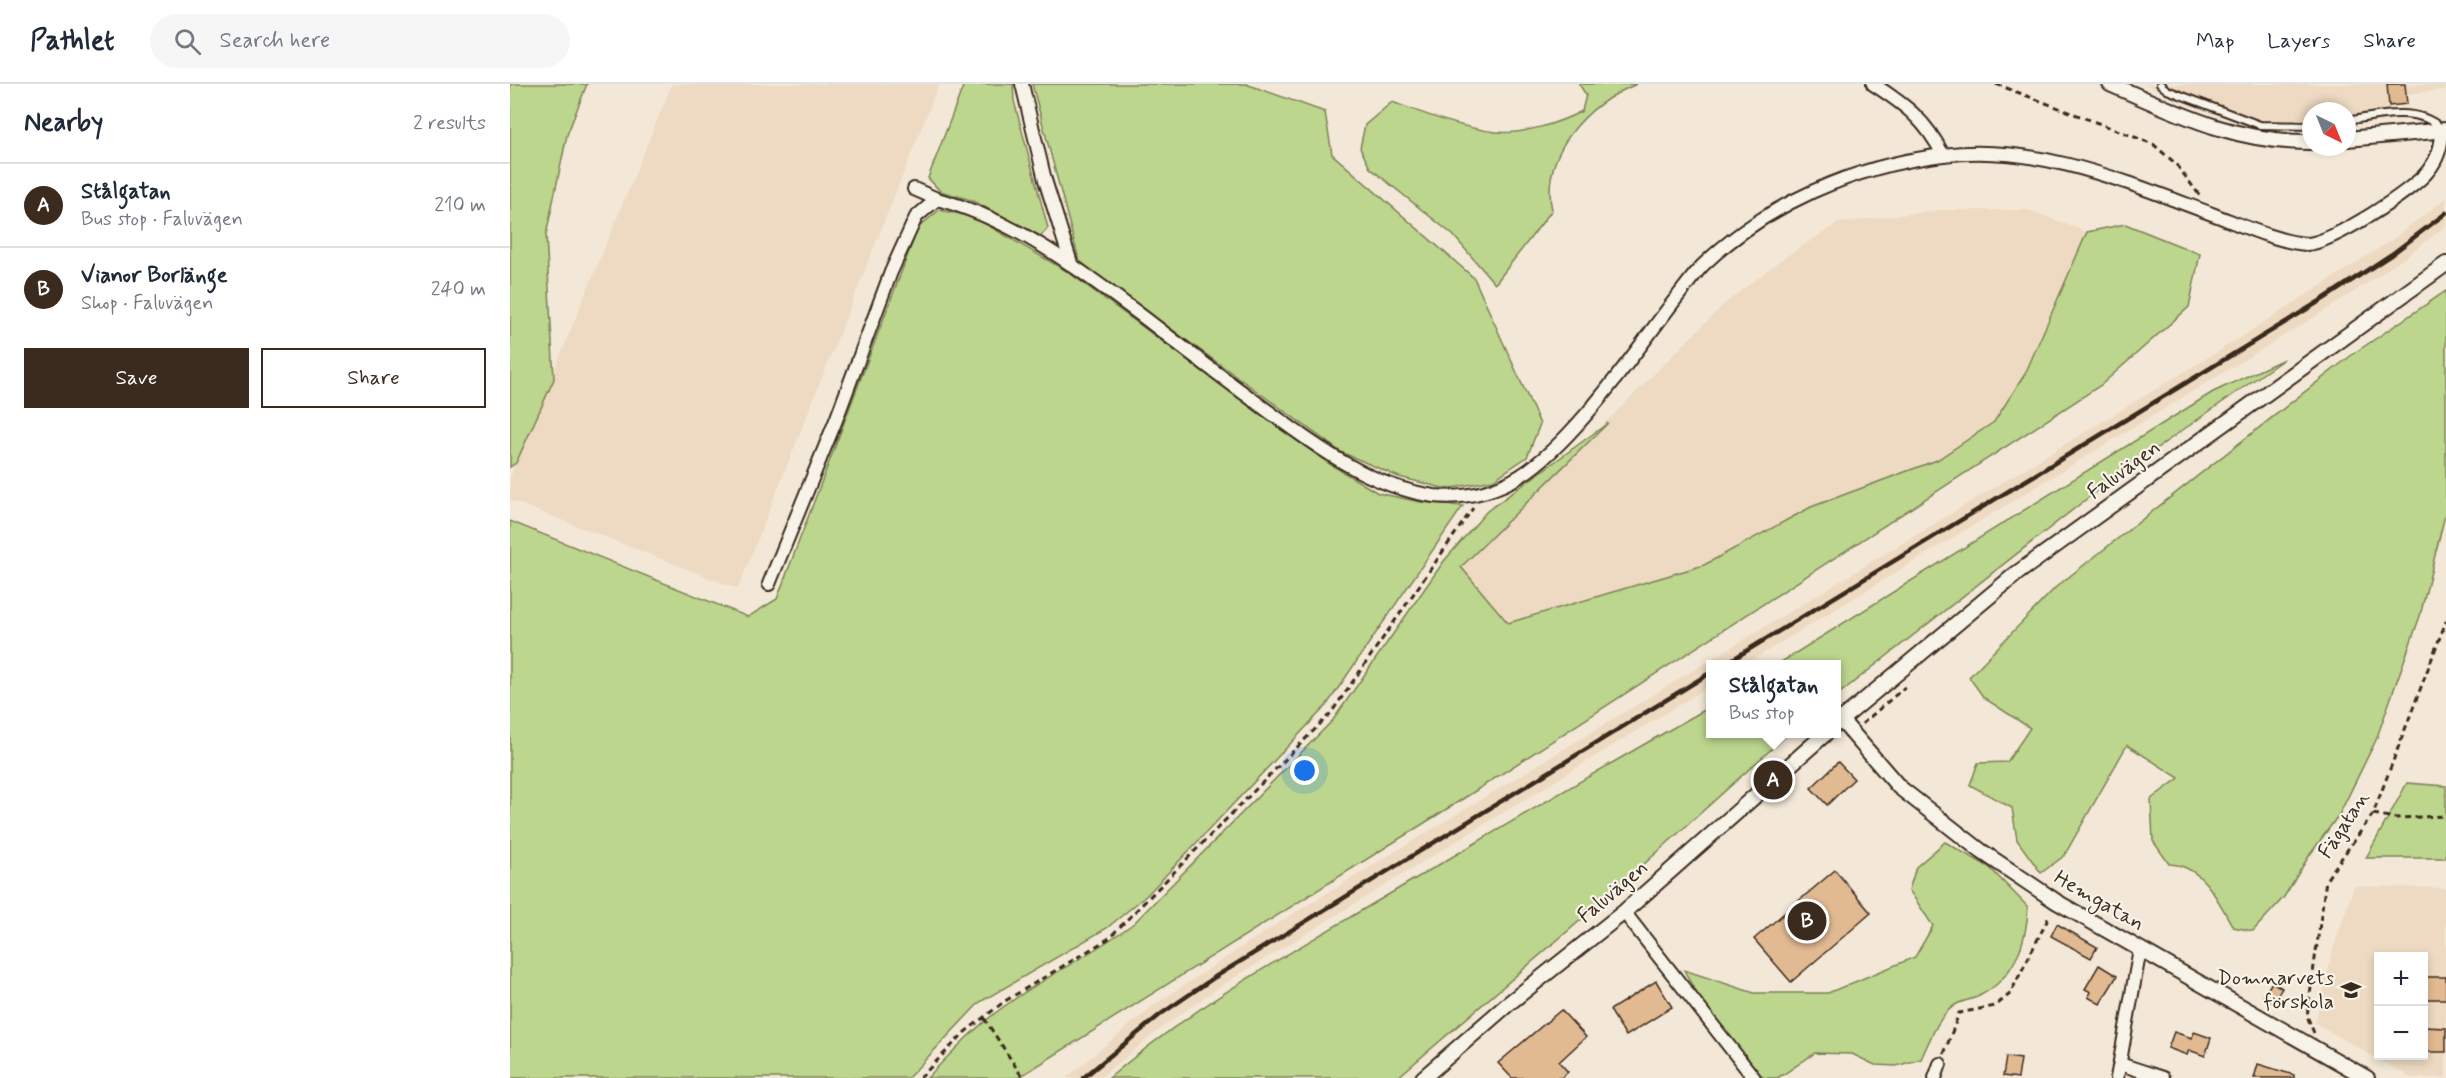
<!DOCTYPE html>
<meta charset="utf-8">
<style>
:root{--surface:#fff;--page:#f6f6f7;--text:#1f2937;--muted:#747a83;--line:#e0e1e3;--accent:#3b2a1e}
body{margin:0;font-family:Mynerve,sans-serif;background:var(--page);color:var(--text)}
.controls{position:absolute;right:18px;bottom:18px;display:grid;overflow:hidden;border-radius:0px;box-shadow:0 3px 9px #0003}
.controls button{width:54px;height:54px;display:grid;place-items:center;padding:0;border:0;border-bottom:2px solid var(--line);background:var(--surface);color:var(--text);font:30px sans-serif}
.compass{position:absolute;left:1792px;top:18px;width:54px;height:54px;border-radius:50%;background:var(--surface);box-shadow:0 3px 9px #0003;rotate:137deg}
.you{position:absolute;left:795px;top:687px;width:21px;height:21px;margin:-15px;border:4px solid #fff;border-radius:50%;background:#1a73e8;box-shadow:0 0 0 9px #1a73e833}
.badge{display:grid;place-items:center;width:39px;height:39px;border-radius:50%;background:var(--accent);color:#fff;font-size:20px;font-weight:700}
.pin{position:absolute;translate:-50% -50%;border:3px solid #fff;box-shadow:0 2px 6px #0006}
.popup{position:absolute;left:1196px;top:576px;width:135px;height:78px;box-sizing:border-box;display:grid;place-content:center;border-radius:0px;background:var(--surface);filter:drop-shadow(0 2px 4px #0005);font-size:20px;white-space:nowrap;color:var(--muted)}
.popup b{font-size:22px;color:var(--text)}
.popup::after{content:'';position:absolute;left:50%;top:100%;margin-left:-12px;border:12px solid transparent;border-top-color:var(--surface)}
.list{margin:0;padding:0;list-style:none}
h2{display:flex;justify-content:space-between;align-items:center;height:78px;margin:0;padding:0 24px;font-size:26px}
h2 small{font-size:20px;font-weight:400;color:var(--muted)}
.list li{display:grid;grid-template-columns:39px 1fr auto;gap:18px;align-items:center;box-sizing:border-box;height:84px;padding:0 24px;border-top:2px solid var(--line)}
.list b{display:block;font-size:22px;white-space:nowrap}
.list p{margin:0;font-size:20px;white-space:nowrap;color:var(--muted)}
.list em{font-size:20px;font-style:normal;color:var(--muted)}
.actions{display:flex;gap:12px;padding:18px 24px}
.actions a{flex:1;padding:14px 0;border:2px solid var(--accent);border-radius:0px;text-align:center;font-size:21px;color:var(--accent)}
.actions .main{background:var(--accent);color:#fff}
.icon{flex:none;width:33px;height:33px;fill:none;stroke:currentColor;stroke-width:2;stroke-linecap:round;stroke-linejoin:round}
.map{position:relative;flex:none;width:1936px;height:994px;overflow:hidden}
header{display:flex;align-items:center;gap:36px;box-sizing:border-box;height:84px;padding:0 30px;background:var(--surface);border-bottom:2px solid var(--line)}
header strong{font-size:28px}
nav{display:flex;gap:33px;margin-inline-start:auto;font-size:21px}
.search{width:420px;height:54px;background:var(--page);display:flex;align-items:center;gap:15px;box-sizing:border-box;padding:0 21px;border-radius:33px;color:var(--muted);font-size:22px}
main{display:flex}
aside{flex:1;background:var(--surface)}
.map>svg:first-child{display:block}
</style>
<header>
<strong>Pathlet</strong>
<div class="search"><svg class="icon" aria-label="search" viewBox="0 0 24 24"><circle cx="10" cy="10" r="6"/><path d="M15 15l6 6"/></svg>Search here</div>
<nav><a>Map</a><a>Layers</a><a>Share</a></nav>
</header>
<main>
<aside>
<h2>Nearby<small>2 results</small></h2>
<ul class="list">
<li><span class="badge">A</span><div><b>Stålgatan</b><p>Bus stop · Faluvägen</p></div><em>210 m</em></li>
<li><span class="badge">B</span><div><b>Vianor Borlänge</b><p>Shop · Faluvägen</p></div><em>240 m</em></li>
</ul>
<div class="actions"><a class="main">Save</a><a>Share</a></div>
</aside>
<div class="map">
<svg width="1936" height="994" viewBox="0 0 1936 994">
<rect width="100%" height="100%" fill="#f3e8d7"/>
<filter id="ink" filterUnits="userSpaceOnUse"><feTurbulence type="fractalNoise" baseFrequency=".0167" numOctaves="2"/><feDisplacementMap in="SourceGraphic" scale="12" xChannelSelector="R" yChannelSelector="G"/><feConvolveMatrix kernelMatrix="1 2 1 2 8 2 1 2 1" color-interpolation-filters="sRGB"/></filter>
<g filter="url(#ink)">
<g fill="#eedac2" fill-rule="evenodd">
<polygon points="162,0 429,0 228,505 0,416 0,393"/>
<polygon points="1634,0 1936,0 1936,6 1896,10 1897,20 1881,22 1883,37 1837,41 1837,27 1801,27 1801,44 1757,43 1719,35"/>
<polygon points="1936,114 1936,142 1893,175 1821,223 1236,580 1200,580 1200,602 711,902 658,939 590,994 556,994 644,921 771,837 1728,255 1880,157"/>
<polygon points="1429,126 1519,126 1577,148 1515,290 1484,338 1427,376 1302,423 1194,481 998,540 951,483 1214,220 1269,177 1328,139"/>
<path d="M1844 802 1936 804V994H1901L1805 939 1824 862ZM1868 872H1914V972H1868Z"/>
</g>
<g fill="#bcd68d" stroke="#7c8056" stroke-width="1.5">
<polygon points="0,0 77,0 57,51 36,151 44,295 6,379 0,383"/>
<polygon points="454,0 503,0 504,17 538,144 531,152 461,116 430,107 418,94"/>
<polygon points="522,0 736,0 815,28 822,70 964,194 1030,340 1017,373 983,396 937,405 889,393 831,368 588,192 569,176"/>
<path d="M1069 0H1127C1077 20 1030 69 1042 126L985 200 943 151 860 84 850 64 855 41 882 18C915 30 951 44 986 48 1012 51 1049 39 1072 27L1076 11Z"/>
<polygon points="429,126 462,132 558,188 818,379 868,409 910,418 953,422 816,622 637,811 597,844 470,918 398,994 0,994 0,437 238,533 267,515 408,144"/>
<path d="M1615 140 1690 170 1679 223 1591 301 959 711 508 994H417C443 967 468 940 499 919 540 890 584 869 624 839L823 636 934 477 977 427 1098 339 951 483 998 539 1194 481 1301 423 1427 376 1484 338 1515 290 1577 148Z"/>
<path d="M1936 207V427L1910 532 1866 656 1830 729 1799 772 1774 813 1743 847 1723 843C1708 817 1693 781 1659 780L1643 757 1641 715 1669 694 1617 661 1554 772 1531 789 1507 756 1502 724 1460 701 1468 679 1497 678 1520 644 1474 614 1459 593 1546 503 1843 270Z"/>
<polygon points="1774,275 1593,402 1326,612 1326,580 1268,580 1703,308"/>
<path d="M1200 623V650H1278L1101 810 887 994H599C682 923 778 870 871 815 981 750 1089 685 1200 623Z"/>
<polygon points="1897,699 1936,702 1936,774 1856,774"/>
<path d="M1435 758 1479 783 1518 823C1517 858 1504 894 1471 911 1463 916 1453 916 1445 921 1428 932 1419 958 1411 975L1386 982 1365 981 1342 970 1305 969 1274 990 1267 994H1254C1223 964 1193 925 1174 886L1244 909H1318L1405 873 1423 842 1399 806 1406 783Z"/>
</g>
<g fill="#e2ba92" stroke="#3b2a1e" stroke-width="1.5">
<polygon points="1877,0 1895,0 1897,20 1879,22"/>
<polygon points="1328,678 1344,695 1317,721 1301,704"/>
<polygon points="1325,786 1361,829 1281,898 1244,855"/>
<polygon points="1547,840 1587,863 1581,874 1541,852"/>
<polygon points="1589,881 1607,892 1590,920 1578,913 1581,908 1575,905"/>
<rect x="1914" y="893" width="22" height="22"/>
<polygon points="1146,897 1162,923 1116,952 1100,926"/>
<polygon points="1762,898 1772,904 1763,919 1753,913"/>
<polygon points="1051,926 1076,953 1049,978 1058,988 1051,994 1002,994 988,979"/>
<polygon points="1914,943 1936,944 1936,968 1914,968"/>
<polygon points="1664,948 1682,954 1684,948 1701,954 1695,972 1679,966 1677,971 1658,964"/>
<polygon points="1496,973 1511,975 1508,994 1493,992"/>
<polygon points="1748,980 1784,991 1784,994 1744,994"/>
</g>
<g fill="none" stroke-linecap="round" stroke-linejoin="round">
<g stroke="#3b2a1e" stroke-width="10">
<g id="service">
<polyline points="1650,0 1657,6 1750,41 1801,42"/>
<path d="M1837 37C1866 32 1907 21 1931 44"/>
</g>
</g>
<g stroke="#3b2a1e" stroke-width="16">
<g id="minor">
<polyline points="512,0 535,96 561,179"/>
<path d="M1363 0C1394 20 1416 36 1433 71"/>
<polyline points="404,105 427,115"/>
<path d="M259 500 326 336 381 188 406 133 427 115C506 136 572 187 636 235 676 266 717 297 758 327 808 364 861 403 924 412 954 415 984 408 1010 392 1064 358 1124 269 1164 217 1173 206 1182 193 1192 182 1256 120 1344 82 1433 71 1526 59 1616 98 1702 130 1731 141 1765 157 1796 160 1819 161 1904 106 1918 87 1928 75 1932 62 1932 46"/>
<polyline points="1114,828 1244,994"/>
<polyline points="1610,980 1653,994"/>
<polyline points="1425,994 1430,980"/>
<polyline points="1607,994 1630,865"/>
</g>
</g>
<g stroke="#3b2a1e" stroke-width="18">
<g id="tertiary">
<path d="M1600 0C1667 29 1726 59 1801 58"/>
<polyline points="1837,55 1936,46"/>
<polyline points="1331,636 1389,703 1471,767 1547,818 1857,994"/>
<polyline points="1326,640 1506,490 1936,180"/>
<polyline points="913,994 998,920 1114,828 1315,650"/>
</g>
</g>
<g stroke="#3b2a1e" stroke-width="3" stroke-dasharray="6 4.5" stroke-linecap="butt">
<polyline points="1486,0 1643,60 1666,80 1690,112"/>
<polyline points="1352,640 1395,603"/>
<polyline points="1863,730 1885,734 1936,732"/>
<polyline points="474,934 513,994"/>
<polyline points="1804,949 1797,932 1816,796 1863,730 1936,537"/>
<polyline points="1434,970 1449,929 1485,922 1500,910 1540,831"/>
<polyline points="410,994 455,948 495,917 598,855 821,629 963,424"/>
</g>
<use href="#service" stroke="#f7f3e8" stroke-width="6"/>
<use href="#minor" stroke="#f7f3e8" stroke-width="12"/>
<use href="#tertiary" stroke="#f7f3e8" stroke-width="14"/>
<g stroke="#3b2a1e" stroke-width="4.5">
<polyline points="1215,580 1815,214 1882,170 1936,129"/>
<polyline points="573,994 651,930 705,893 1200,589"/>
</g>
</g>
</g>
<defs>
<g id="school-bare" transform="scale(1.62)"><path d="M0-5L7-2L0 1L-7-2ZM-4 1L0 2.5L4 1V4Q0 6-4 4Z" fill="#3b2a1e" stroke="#f7f3e8" stroke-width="2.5" paint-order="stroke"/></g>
</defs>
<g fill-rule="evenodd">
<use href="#school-bare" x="1841" y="906"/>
</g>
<g text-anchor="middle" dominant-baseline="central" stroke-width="4.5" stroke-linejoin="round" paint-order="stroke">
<g font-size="21" fill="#3b2a1e" stroke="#f7f3e8">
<text transform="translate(1614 386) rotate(-36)">Faluvägen</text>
<text transform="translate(1834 741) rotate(-57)">Fägatan</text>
<text transform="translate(1103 808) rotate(-40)">Faluvägen</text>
<text transform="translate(1589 817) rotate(30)">Hemgatan</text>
</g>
<g font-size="21" fill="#3b2a1e" stroke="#f7f3e8" text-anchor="end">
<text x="1824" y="894">Domnarvets<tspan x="1824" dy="24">förskola</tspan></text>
</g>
</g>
</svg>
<div class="controls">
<button>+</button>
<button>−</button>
</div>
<svg class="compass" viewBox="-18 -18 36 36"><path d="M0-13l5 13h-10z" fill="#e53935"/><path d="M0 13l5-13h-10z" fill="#747a83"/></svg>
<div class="you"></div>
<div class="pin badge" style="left:1263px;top:696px">A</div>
<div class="popup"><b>Stålgatan</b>Bus stop</div>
<div class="pin badge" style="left:1297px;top:837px">B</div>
</div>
</main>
